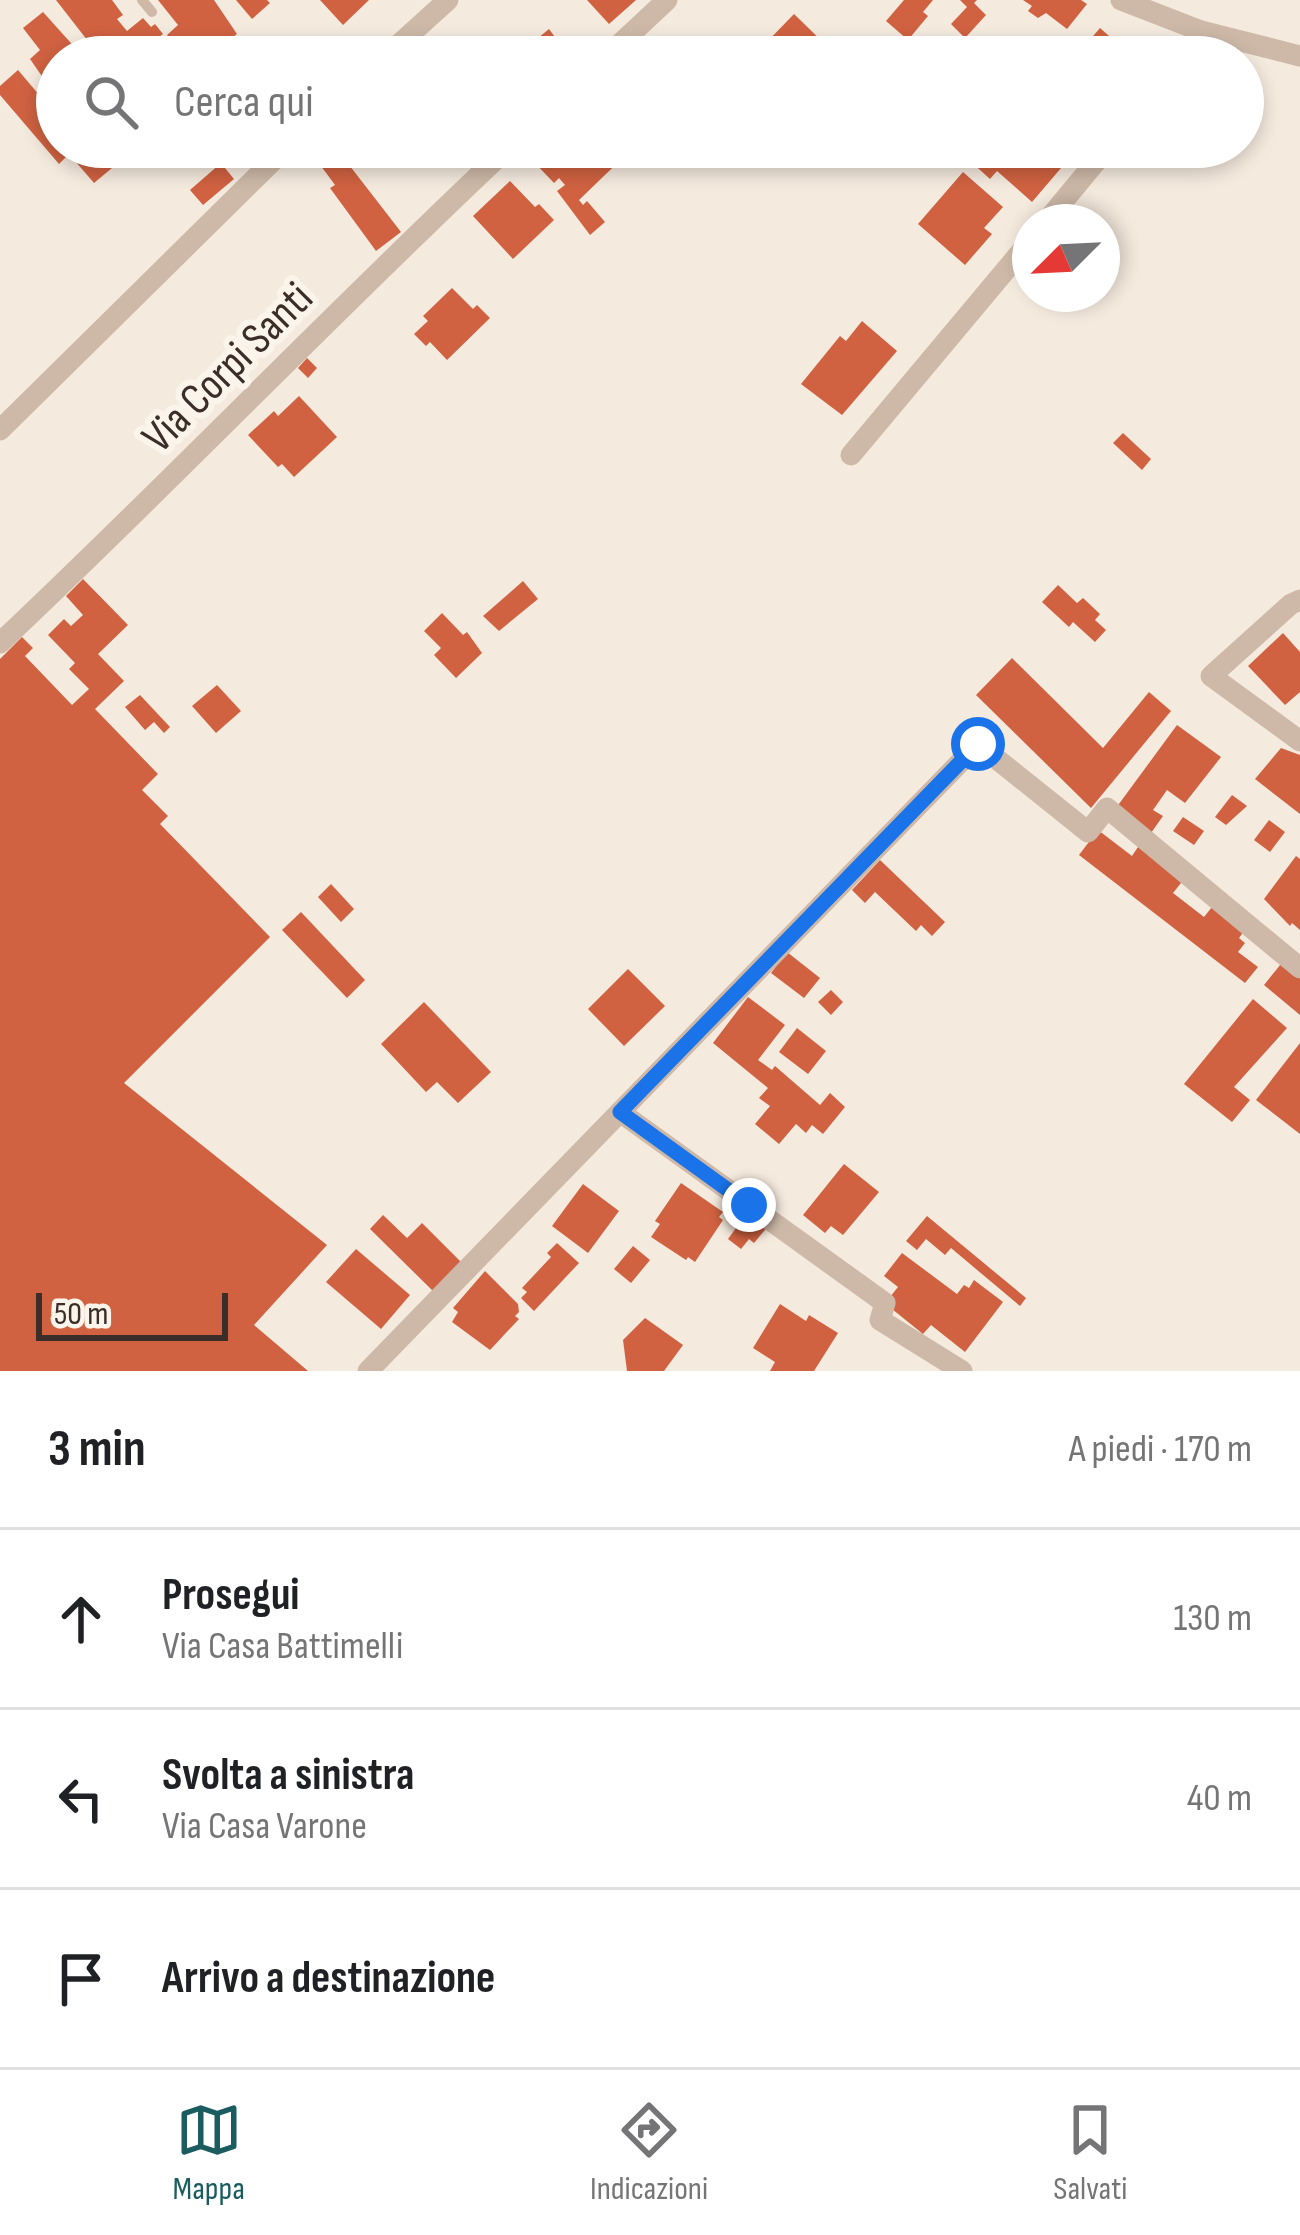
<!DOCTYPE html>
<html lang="it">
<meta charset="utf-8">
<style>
:root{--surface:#fff;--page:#f6f6f6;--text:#202124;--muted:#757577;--line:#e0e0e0;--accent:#1a5c60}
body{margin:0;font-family:"Sofia Sans Condensed",sans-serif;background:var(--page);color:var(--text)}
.compass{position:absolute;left:1012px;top:204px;width:108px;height:108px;border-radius:50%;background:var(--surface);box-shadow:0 6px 18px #0003;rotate:246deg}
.scale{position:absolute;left:36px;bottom:30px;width:192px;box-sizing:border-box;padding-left:12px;border:6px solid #3b2e29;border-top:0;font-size:33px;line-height:42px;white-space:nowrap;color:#3b2e29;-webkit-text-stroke:9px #fbf4eb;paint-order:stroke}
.stop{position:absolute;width:36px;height:36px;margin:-27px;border:9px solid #1a73e8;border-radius:50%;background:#fff}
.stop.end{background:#1a73e8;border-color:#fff;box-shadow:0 3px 12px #0008}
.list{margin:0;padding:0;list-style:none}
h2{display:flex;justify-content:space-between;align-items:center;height:156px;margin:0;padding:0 48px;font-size:51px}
h2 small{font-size:39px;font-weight:400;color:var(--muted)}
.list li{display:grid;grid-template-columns:78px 1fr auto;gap:36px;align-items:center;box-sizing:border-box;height:180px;padding:0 48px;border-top:3px solid var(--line)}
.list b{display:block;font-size:45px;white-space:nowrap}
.list p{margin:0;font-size:39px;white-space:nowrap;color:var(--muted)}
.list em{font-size:39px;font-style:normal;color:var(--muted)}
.icon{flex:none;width:66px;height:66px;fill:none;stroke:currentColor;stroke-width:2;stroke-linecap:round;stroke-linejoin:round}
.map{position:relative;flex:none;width:1300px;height:1371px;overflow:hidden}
.search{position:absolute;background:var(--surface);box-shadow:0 6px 18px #0003;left:36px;right:36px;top:36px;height:132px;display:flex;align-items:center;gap:30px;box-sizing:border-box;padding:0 42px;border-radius:66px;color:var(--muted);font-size:45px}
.sheet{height:696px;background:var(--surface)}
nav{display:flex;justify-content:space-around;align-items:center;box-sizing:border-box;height:168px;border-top:3px solid var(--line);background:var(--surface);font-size:33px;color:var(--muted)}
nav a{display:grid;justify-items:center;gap:6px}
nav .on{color:var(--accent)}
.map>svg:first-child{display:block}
</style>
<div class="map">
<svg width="1300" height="1371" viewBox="0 0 1300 1371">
<rect width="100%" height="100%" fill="#f5eade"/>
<g fill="#d06241">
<polygon points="56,0 112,0 123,15 117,19 127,31 143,18 151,27 155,24 163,34 133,57 119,57 103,36 91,45"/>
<polygon points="158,0 214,0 237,34 215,51 204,36 184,56 167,35 178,25"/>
<polygon points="236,0 267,0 270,3 252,19"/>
<polygon points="320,0 369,0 343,25"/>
<polygon points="587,0 636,0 609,24"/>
<polygon points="904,0 933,0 923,12 928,16 908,40 886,21"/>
<polygon points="960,0 977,0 974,3 986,15 965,38 951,24 967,7"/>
<polygon points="1023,0 1081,0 1087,4 1067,29 1046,13 1038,18 1028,11 1032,6"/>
<polygon points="43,12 79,52 79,57 57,57 57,98 30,59 40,50 23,28"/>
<polygon points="794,14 830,49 822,57 776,57 764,45"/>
<polygon points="1100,28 1133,57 1075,57"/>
<polygon points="549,29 560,44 549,52 538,38"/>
<polygon points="660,41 676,57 657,57 651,50"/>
<polygon points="996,44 1006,52 1002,57 985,57"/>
<polygon points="18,70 57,116 57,147 104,147 118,163 94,183 69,154 59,164 0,95 0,86"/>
<polygon points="545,147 634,147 579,200 583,205 587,201 605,222 590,235 557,191 565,185 559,178 554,183 532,160"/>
<polygon points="981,147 1079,147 1032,202 997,171 990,179 969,160"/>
<polygon points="336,148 401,232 376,251 330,188 335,185 318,162"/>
<polygon points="221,163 234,179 203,205 190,190"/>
<polygon points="963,172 1003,207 984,228 992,234 965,265 918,224"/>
<polygon points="510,181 535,207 539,204 554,220 513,259 473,216"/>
<polygon points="452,288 473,309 477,305 490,318 447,360 430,342 426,346 414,334 428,321 423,316"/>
<polygon points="862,321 897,351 842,415 801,384 840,336 846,341"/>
<polygon points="307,358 317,368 308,378 298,368"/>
<polygon points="299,396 337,437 294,477 282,464 278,467 248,435 274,411 278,416"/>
<polygon points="1123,433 1151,459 1142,470 1113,443"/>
<polygon points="83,579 128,625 98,654 124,681 95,709 158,774 142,790 168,816 160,824 270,937 124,1083 327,1245 254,1325 308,1371 0,1371 0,659 22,637 33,648 25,656 72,705 89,689 69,669 75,663 48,635 64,619 71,626 83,615 66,596"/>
<polygon points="523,581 538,599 499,631 483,616"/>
<polygon points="1058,585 1077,603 1083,598 1100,614 1095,620 1106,630 1095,642 1073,622 1069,627 1042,602"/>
<polygon points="442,613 463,635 467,632 482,653 456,678 434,655 441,648 424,631"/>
<polygon points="1283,633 1300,652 1300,692 1285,705 1248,666"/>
<polygon points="1012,658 1103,748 1149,692 1171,711 1091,808 976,695"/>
<polygon points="217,685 241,711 216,733 192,706"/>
<polygon points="140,695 170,727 164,733 154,722 145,730 125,707"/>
<polygon points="1177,725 1221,757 1185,803 1167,790 1153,810 1163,816 1151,833 1116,808"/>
<polygon points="1281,748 1300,755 1300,814 1255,779"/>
<polygon points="1232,795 1247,806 1226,825 1215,817"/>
<polygon points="1183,817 1204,831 1194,845 1173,831"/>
<polygon points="1269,820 1285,832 1270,852 1254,840"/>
<polygon points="1098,830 1132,856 1140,844 1185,878 1173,893 1204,917 1212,907 1244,931 1239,938 1245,943 1238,952 1258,967 1245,983 1079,855"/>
<polygon points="1296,856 1300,859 1300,930 1292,923 1290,926 1264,899"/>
<polygon points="880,860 945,922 932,936 921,925 916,931 875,892 865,903 852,890"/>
<polygon points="331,884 354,909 341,922 318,897"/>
<polygon points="301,912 365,980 347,998 282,930"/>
<polygon points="787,952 820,978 804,998 771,973"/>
<polygon points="1285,959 1300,972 1300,1015 1264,985"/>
<polygon points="628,969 665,1006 624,1046 588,1009"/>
<polygon points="831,990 843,1002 831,1015 818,1002"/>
<polygon points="748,997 785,1025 758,1060 772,1070 775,1066 820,1105 830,1093 845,1107 823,1134 812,1125 806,1133 796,1124 779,1144 755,1124 770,1106 759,1098 768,1088 713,1043"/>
<polygon points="1253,999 1287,1028 1234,1087 1250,1100 1232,1122 1184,1084"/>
<polygon points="424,1002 491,1072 458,1103 437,1082 426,1092 381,1044"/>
<polygon points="797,1028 826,1051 808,1074 779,1052"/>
<polygon points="1300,1043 1300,1134 1256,1100"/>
<polygon points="844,1164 879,1192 843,1235 831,1226 825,1233 803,1215"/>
<polygon points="681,1183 723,1212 719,1217 723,1220 695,1262 688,1257 686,1260 651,1237 660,1224 655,1221"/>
<polygon points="583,1184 619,1211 588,1253 552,1226"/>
<polygon points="749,1210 769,1225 754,1243 749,1239 741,1249 728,1239"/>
<polygon points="383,1215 407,1238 422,1223 461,1262 433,1291 370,1229"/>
<polygon points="927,1216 1026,1298 1020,1306 951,1248 945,1255 926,1239 917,1250 906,1241"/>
<polygon points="557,1243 579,1263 534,1311 521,1298 527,1292 522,1288 551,1257 547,1253"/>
<polygon points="633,1246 650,1260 631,1283 614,1269"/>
<polygon points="356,1249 410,1295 381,1329 326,1282"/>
<polygon points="902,1253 957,1294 964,1285 969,1288 974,1280 1003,1302 965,1352 931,1325 923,1334 892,1309 890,1297 898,1287 884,1276"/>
<polygon points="485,1271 518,1304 519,1312 515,1316 519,1319 490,1350 452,1322 458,1312 453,1308"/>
<polygon points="780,1304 806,1321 809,1315 838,1333 814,1371 770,1371 775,1362 753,1348"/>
<polygon points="645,1318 683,1345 664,1371 627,1371 623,1340"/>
</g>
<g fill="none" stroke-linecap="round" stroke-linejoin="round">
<polyline stroke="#ceb9a8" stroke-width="10" points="142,0 152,12"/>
<g stroke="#ceb9a8" stroke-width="21">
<polyline points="1121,0 1201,31 1300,56"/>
<polyline points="385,57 448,0"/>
<polyline points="606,57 667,0"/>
<polyline points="1181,57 1201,31"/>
<polyline points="1046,222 1108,147"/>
<polyline points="0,430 287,147"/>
<polyline points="851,455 1030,241"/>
<polyline points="1300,600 1291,604 1211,676 1300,741"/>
<path d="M0 643C173 480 336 309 509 147"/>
<polyline points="620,1112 885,1303 880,1320 962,1371"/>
<polyline points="368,1371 978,744 1088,832 1107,808 1300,968"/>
</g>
</g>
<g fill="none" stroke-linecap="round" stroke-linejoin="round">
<polyline stroke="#1a73e8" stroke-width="15" points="749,1205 620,1112 978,744"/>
</g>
<g text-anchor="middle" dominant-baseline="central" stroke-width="12" stroke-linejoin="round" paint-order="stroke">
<g font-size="45" fill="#3b2e29" stroke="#fbf4eb">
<text transform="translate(228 368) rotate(-45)">Via Corpi Santi</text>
</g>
</g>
</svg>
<svg class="compass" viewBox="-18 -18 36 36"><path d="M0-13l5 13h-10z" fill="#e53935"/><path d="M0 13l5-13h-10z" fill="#757577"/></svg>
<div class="scale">50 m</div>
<div class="stop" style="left:978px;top:744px"></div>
<div class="stop end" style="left:749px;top:1205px"></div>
<div class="search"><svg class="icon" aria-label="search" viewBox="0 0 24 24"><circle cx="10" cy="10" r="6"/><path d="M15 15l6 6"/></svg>Cerca qui</div>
</div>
<section class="sheet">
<h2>3 min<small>A piedi · 170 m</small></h2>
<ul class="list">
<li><svg class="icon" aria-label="ahead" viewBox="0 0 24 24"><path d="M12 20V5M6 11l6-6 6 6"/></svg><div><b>Prosegui</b><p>Via Casa Battimelli</p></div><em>130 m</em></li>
<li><svg class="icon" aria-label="left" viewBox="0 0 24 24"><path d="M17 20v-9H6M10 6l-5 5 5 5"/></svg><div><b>Svolta a sinistra</b><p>Via Casa Varone</p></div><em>40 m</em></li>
<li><svg class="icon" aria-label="arrive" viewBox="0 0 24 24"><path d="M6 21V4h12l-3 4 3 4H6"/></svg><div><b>Arrivo a destinazione</b></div></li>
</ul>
</section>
<nav>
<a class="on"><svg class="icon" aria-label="map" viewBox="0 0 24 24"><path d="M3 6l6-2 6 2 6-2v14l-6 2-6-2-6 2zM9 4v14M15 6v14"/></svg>Mappa</a>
<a><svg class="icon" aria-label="directions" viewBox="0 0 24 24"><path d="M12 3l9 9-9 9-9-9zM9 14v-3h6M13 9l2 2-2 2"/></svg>Indicazioni</a>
<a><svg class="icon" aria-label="saved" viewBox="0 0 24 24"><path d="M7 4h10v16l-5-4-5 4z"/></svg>Salvati</a>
</nav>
